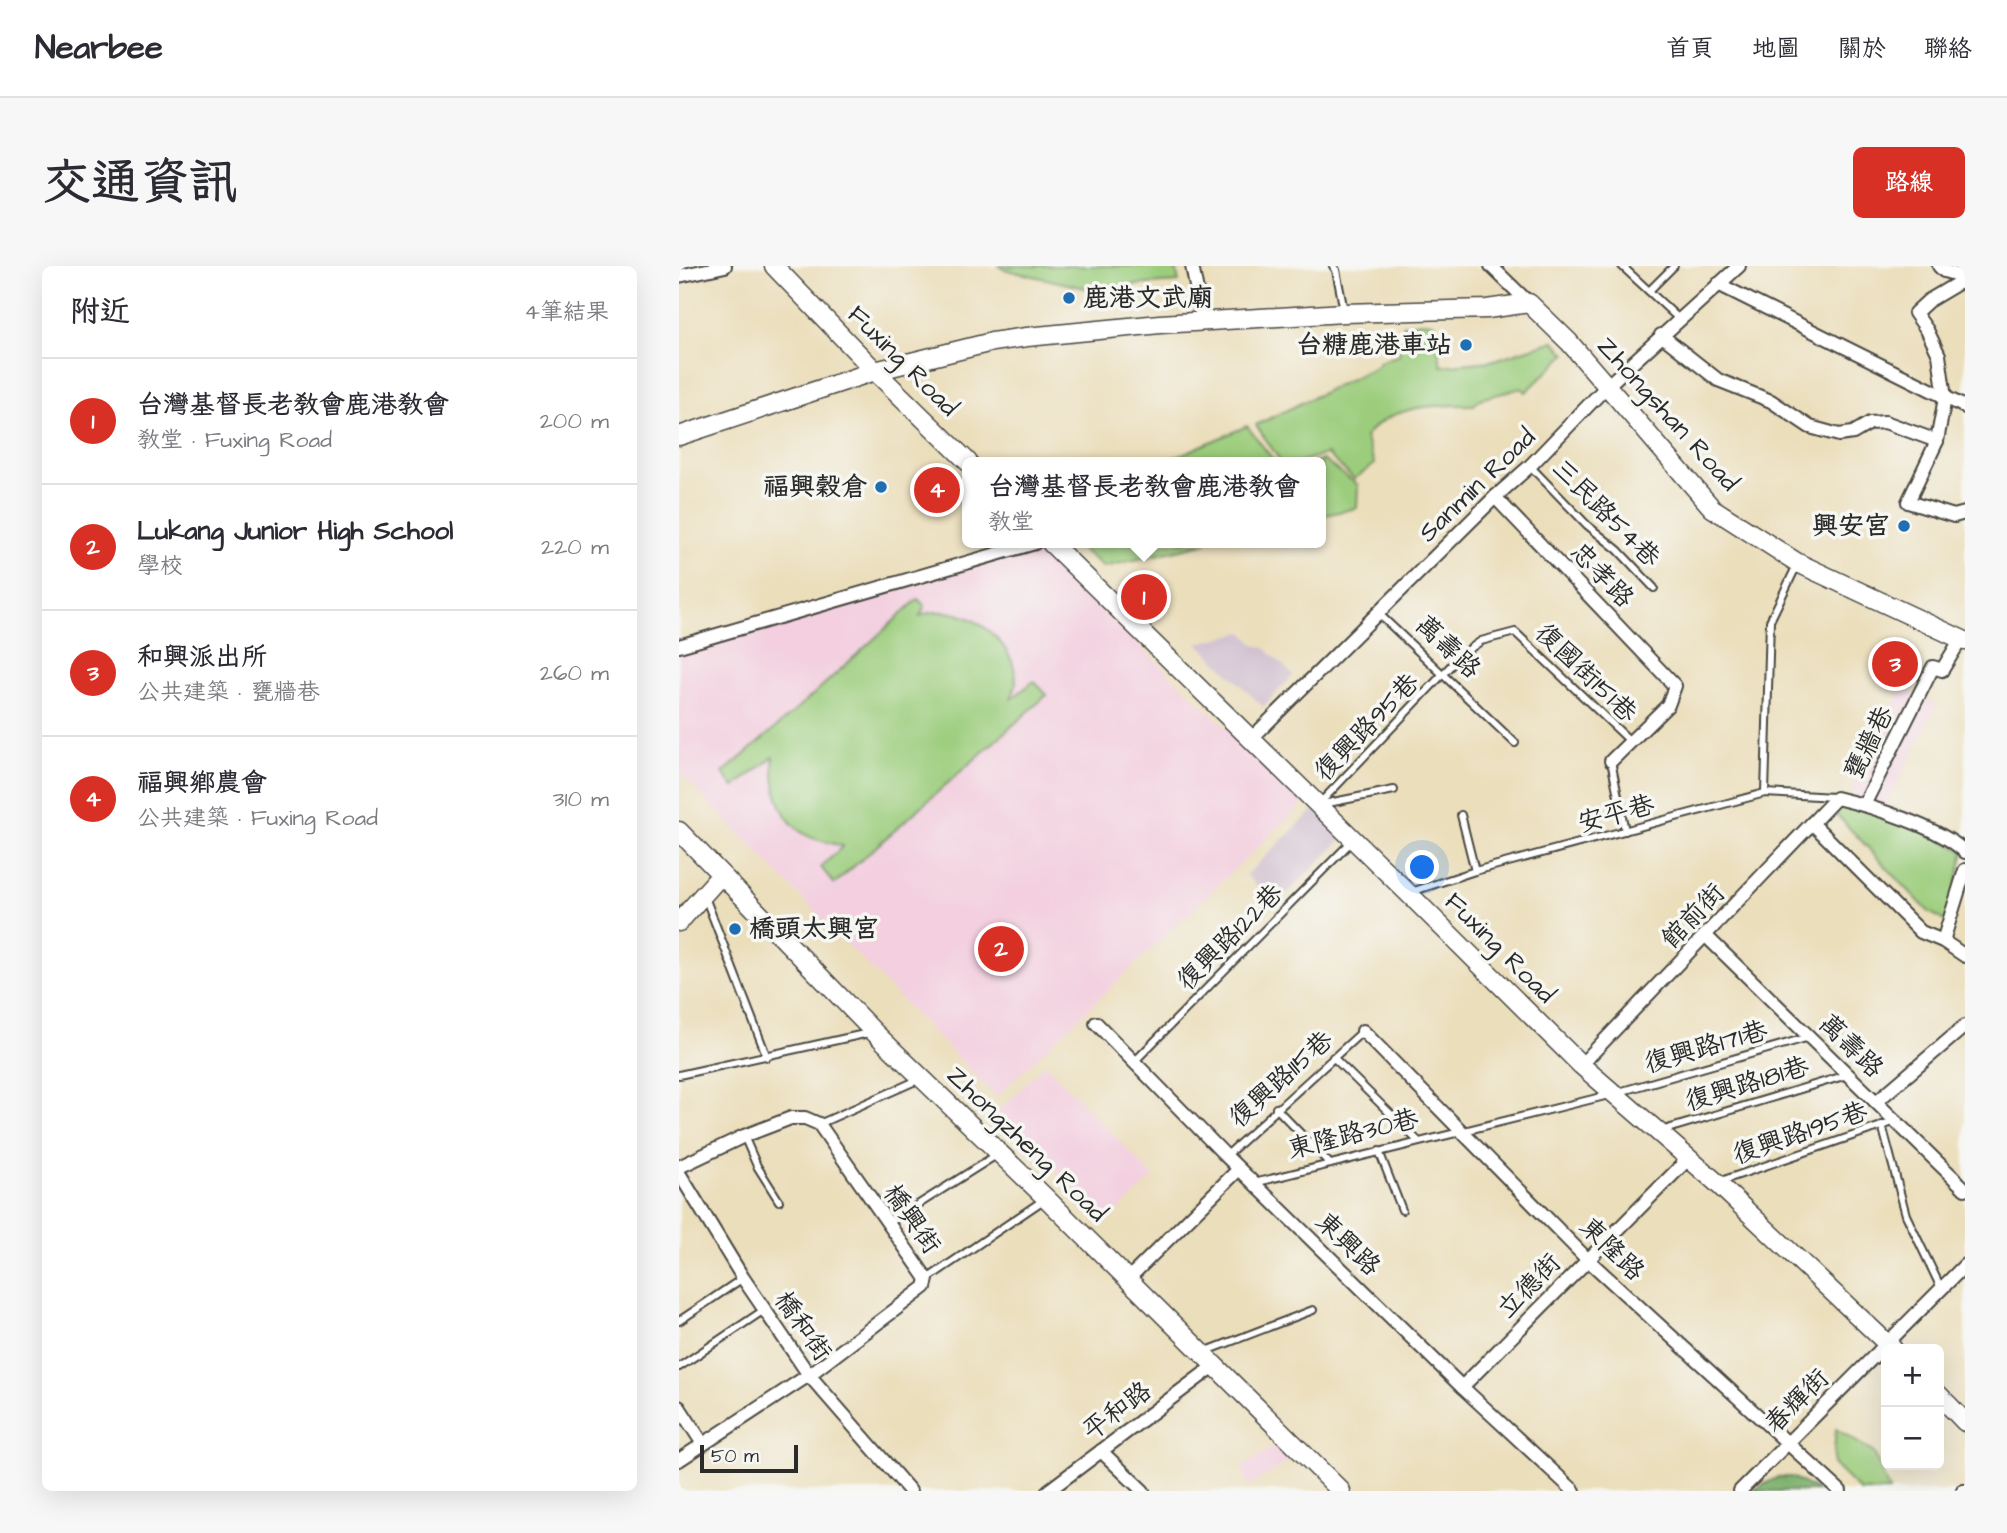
<!DOCTYPE html>
<html lang="zh-TW">
<meta charset="utf-8">
<style>
:root{--surface:#fff;--page:#f7f7f7;--text:#2b2b33;--muted:#7c7c81;--line:#e1e1e2;--accent:#d93025}
body{margin:0;font-family:"Architects Daughter","LXGW WenKai TC",sans-serif;background:var(--page);color:var(--text)}
.controls{position:absolute;right:21px;bottom:21px;display:grid;overflow:hidden;border-radius:10px;box-shadow:0 7px 28px #0002}
.controls button{width:63px;height:63px;display:grid;place-items:center;padding:0;border:0;border-bottom:2px solid var(--line);background:var(--surface);color:var(--text);font:35px sans-serif}
.scale{position:absolute;left:21px;bottom:18px;width:98px;box-sizing:border-box;padding-left:7px;border:4px solid #2b2b2b;border-top:0;font-size:19px;line-height:24px;white-space:nowrap;color:#2b2b2b;-webkit-text-stroke:5px #f6f6f2;paint-order:stroke}
.you{position:absolute;left:744px;top:602px;width:24px;height:24px;margin:-18px;border:5px solid #fff;border-radius:50%;background:#1a73e8;box-shadow:0 0 0 10px #1a73e833}
.badge{display:grid;place-items:center;width:46px;height:46px;border-radius:50%;background:var(--accent);color:#fff;font-size:23px;font-weight:700}
.pin{position:absolute;translate:-50% -50%;border:4px solid #fff;box-shadow:0 2px 7px #0006}
.popup{position:absolute;left:283px;top:191px;width:364px;height:91px;box-sizing:border-box;display:grid;place-content:center;border-radius:10px;background:var(--surface);filter:drop-shadow(0 2px 5px #0005);font-size:23px;white-space:nowrap;color:var(--muted)}
.popup b{font-size:26px;color:var(--text)}
.popup::after{content:'';position:absolute;left:50%;top:100%;margin-left:-14px;border:14px solid transparent;border-top-color:var(--surface)}
.list{margin:0;padding:0;list-style:none}
h2{display:flex;justify-content:space-between;align-items:center;height:91px;margin:0;padding:0 28px;font-size:30px}
h2 small{font-size:23px;font-weight:400;color:var(--muted)}
.list li{display:grid;grid-template-columns:46px 1fr auto;gap:21px;align-items:center;box-sizing:border-box;height:126px;padding:0 28px;border-top:2px solid var(--line)}
.list b{display:block;font-size:26px;white-space:nowrap}
.list p{margin:0;font-size:23px;white-space:nowrap;color:var(--muted)}
.list em{font-size:23px;font-style:normal;color:var(--muted)}
.map{position:relative;flex:none;width:1286px;height:1225px;overflow:hidden;border-radius:10px}
header{display:flex;align-items:center;gap:42px;box-sizing:border-box;height:98px;padding:0 35px;background:var(--surface);border-bottom:2px solid var(--line)}
header strong{font-size:33px}
nav{display:flex;gap:38px;margin-inline-start:auto;font-size:24px}
.intro{display:flex;align-items:center;justify-content:space-between;box-sizing:border-box;height:168px;padding:0 42px}
h1{margin:0;font-size:49px}
.button{padding:18px 32px;border-radius:10px;background:var(--accent);color:#fff;font-size:24px;font-weight:700}
main{display:flex;gap:42px;padding:0 42px}
aside{flex:1;background:var(--surface);border-radius:10px;box-shadow:0 7px 28px #0002}
.map>svg:first-child{display:block}
</style>
<header>
<strong>Nearbee</strong>
<nav><a>首頁</a><a>地圖</a><a>關於</a><a>聯絡</a></nav>
</header>
<div class="intro"><h1>交通資訊</h1><a class="button">路線</a></div>
<main>
<aside>
<h2>附近<small>4筆結果</small></h2>
<ul class="list">
<li><span class="badge">1</span><div><b>台灣基督長老教會鹿港教會</b><p>教堂 · Fuxing Road</p></div><em>200 m</em></li>
<li><span class="badge">2</span><div><b>Lukang Junior High School</b><p>學校</p></div><em>220 m</em></li>
<li><span class="badge">3</span><div><b>和興派出所</b><p>公共建築 · 甕牆巷</p></div><em>260 m</em></li>
<li><span class="badge">4</span><div><b>福興鄉農會</b><p>公共建築 · Fuxing Road</p></div><em>310 m</em></li>
</ul>
</aside>
<div class="map">
<svg width="1286" height="1225" viewBox="0 0 1286 1225">
<rect width="100%" height="100%" fill="#f6f6f2"/>
<filter id="ink" filterUnits="userSpaceOnUse"><feTurbulence type="fractalNoise" baseFrequency=".0143" numOctaves="2"/><feDisplacementMap in="SourceGraphic" scale="14" xChannelSelector="R" yChannelSelector="G"/><feConvolveMatrix kernelMatrix="1 2 1 2 8 2 1 2 1" color-interpolation-filters="sRGB"/></filter>
<filter id="wash" filterUnits="userSpaceOnUse"><feTurbulence type="fractalNoise" baseFrequency=".00686" numOctaves="4" result="noise"/><feDisplacementMap in="SourceGraphic" scale="28" xChannelSelector="R" yChannelSelector="G"/><feGaussianBlur stdDeviation="1.57" result="paint"/><feColorMatrix in="noise" values="0 0 0 0 0 0 0 0 0 0 0 0 0 0 0 0 0 1.4 0 .05"/><feComposite in="paint" operator="in"/></filter>
<g filter="url(#wash)">
<rect width="100%" height="100%" fill="#ebdebb"/>
<g fill="#f3cfdf">
<polygon points="359,284 626,536 317,831 0,506 0,386"/>
<polygon points="1224,422 1258,439 1205,543 1171,526"/>
<polygon points="366,798 475,911 428,955 319,846"/>
<polygon points="603,1175 618,1191 569,1220 563,1201"/>
</g>
<g fill="#cfbdce">
<polygon points="564,366 576,379 586,382 614,409 584,441 519,377"/>
<polygon points="639,540 663,573 597,638 567,609"/>
</g>
<g fill="#9ccd7d" stroke="#647c54" stroke-width="2">
<polygon points="320,0 496,0 500,16 406,22 324,3"/>
<path d="M742 56 755 57 762 100 812 95 875 75 887 88 847 126 843 122 801 133 795 139C757 139 711 138 686 171L696 198 675 213 648 188 618 196H602L577 159 699 100 700 96 721 89 718 74 726 72 724 59Z"/>
<polygon points="568,160 596,196 485,196"/>
<polygon points="644,194 679,219 678,242 642,250 642,196 635,196"/>
<polygon points="395,277 528,277 425,301"/>
<path d="M239 333 246 340 241 350C281 332 338 374 337 417 337 422 333 429 332 433L355 415 368 429 155 618 142 601 164 580C153 577 137 575 127 569 99 554 94 518 94 491L55 521 44 507 117 444Z"/>
<polygon points="1166,537 1214,550 1285,585 1270,649 1265,655 1249,645 1156,547"/>
<polygon points="1157,1163 1195,1187 1210,1225 1181,1225 1154,1198"/>
</g>
<polygon fill="#7db06c" stroke="#546e4c" stroke-width="2" points="1099,1211 1113,1211 1139,1225 1073,1225"/>
</g>
<g filter="url(#ink)">
<g fill="none" stroke-linecap="round" stroke-linejoin="round">
<g stroke="#484641" stroke-width="10">
<g id="lane">
<polyline points="654,0 657,4 665,45"/>
<polyline points="943,0 1000,53"/>
<polyline points="970,25 995,0"/>
<polyline points="851,200 908,259 939,284 975,322"/>
<polyline points="699,347 836,477"/>
<polyline points="932,495 946,565"/>
<polyline points="1086,527 1091,355 1118,299"/>
<polyline points="641,537 782,389 802,375 836,366 951,475"/>
<polyline points="644,538 715,524"/>
<polyline points="782,549 796,605"/>
<polyline points="732,626 796,605 1086,527 1155,531"/>
<polyline points="26,631 88,791"/>
<polyline points="654,791 739,875"/>
<polyline points="456,795 673,575"/>
<polyline points="0,809 190,767"/>
<polyline points="940,826 1130,771"/>
<polyline points="597,842 651,898"/>
<polyline points="140,858 241,813"/>
<polyline points="1203,859 1227,949 1262,1022"/>
<polyline points="982,865 1168,809"/>
<polyline points="65,870 78,900 100,935"/>
<polyline points="700,885 723,944"/>
<polyline points="547,890 684,765"/>
<polyline points="1039,916 1217,855"/>
<polyline points="575,917 930,829"/>
<polyline points="210,957 319,888"/>
<polyline points="248,1013 366,933"/>
<polyline points="0,1055 64,1012"/>
<polyline points="525,1086 634,1044"/>
<polyline points="0,1101 85,1044"/>
</g>
</g>
<g stroke="#484641" stroke-width="16">
<g id="street">
<polyline points="513,0 524,56"/>
<polyline points="812,0 850,37"/>
<polyline points="1260,0 1265,5 1286,11"/>
<polyline points="0,10 46,0"/>
<polyline points="1286,13 1249,35 1236,47 1248,64 1260,89 1266,132 1258,175 1229,236 1275,250 1286,247"/>
<polyline points="1039,18 1286,141"/>
<polyline points="982,69 1039,114 1092,135 1131,161 1160,169 1174,167 1191,157 1206,156 1258,175"/>
<polyline points="816,231 996,420 989,439 932,495"/>
<polyline points="0,380 356,277"/>
<polyline points="571,474 816,231 851,200 928,120 1060,0"/>
<polyline points="1185,539 1254,401 1263,404 1282,373"/>
<polyline points="1133,557 1242,666 1264,675 1286,690"/>
<polyline points="1027,670 1286,923"/>
<polyline points="1264,675 1286,604"/>
<polyline points="417,757 547,890 783,1121 895,1225"/>
<polyline points="684,765 908,993 1161,1225"/>
<path d="M902 799 1157 532C1192 540 1262 562 1286 586"/>
<polyline points="1197,836 1286,760"/>
<polyline points="0,901 65,870 112,852 126,852 140,858 248,1013 246,1021 130,1109 0,1194"/>
<polyline points="0,907 64,1012 130,1109 231,1225"/>
<polyline points="448,1014 560,903"/>
<polyline points="783,1121 1010,892"/>
<polyline points="0,1141 24,1178"/>
<polyline points="422,1185 464,1225"/>
<polyline points="369,1225 535,1100"/>
<polyline points="1061,1225 1286,999"/>
<polyline points="1284,1225 1286,1225"/>
</g>
</g>
<g stroke="#484641" stroke-width="21">
<g id="secondary">
<polyline points="95,0 196,105 289,196"/>
<polyline points="0,170 196,105 313,76 348,71 481,58 665,47 808,43 850,37 890,76 1033,242 1119,297 1286,375"/>
<polyline points="372,277 729,627 902,799 1037,916 1214,1083"/>
<polyline points="0,565 195,766 367,932 662,1225"/>
<polyline points="0,656 42,609"/>
<polyline points="1260,1129 1286,1156"/>
</g>
</g>
<use href="#lane" stroke="#fff" stroke-width="6"/>
<use href="#street" stroke="#fff" stroke-width="12"/>
<use href="#secondary" stroke="#fff" stroke-width="18"/>
</g>
</g>
<g fill="#1f6fb2" stroke="#f6f6f2" stroke-width="2.5">
<circle cx="390" cy="32" r="7"/>
<circle cx="787" cy="79" r="7"/>
<circle cx="202" cy="221" r="7"/>
<circle cx="1225" cy="260" r="7"/>
<circle cx="56" cy="663" r="7"/>
</g>
<g text-anchor="middle" dominant-baseline="central" stroke-width="7" stroke-linejoin="round" paint-order="stroke">
<g font-size="26" font-weight="bold" fill="#2b2b2b" stroke="#f6f6f2" text-anchor="end">
<text x="404" y="32" text-anchor="start">鹿港文武廟</text>
<text x="773" y="79">台糖鹿港車站</text>
<text x="188" y="221">福興穀倉</text>
<text x="1211" y="260">興安宮</text>
<text x="70" y="663" text-anchor="start">橋頭太興宮</text>
</g>
<g font-size="26" fill="#2b2b2b" stroke="#f6f6f2">
<text transform="translate(224 95) rotate(45)">Fuxing Road</text>
<text transform="translate(989 148) rotate(48)">Zhongshan Road</text>
<text transform="translate(798 219) rotate(-44)">Sanmin Road</text>
<text transform="translate(927 247) rotate(45)">三民路54巷</text>
<text transform="translate(923 309) rotate(46)">忠孝路</text>
<text transform="translate(769 381) rotate(43)">萬壽路</text>
<text transform="translate(907 407) rotate(44)">復國街151巷</text>
<text transform="translate(688 461) rotate(-46)">復興路95巷</text>
<text transform="translate(1190 477) rotate(-64)">甕牆巷</text>
<text transform="translate(937 548) rotate(-15)">安平巷</text>
<text transform="translate(1014 650) rotate(-46)">館前街</text>
<text transform="translate(551 671) rotate(-45)">復興路122巷</text>
<text transform="translate(821 682) rotate(45)">Fuxing Road</text>
<text transform="translate(1172 780) rotate(44)">萬壽路</text>
<text transform="translate(1027 781) rotate(-16)">復興路171巷</text>
<text transform="translate(602 813) rotate(-42)">復興路115巷</text>
<text transform="translate(1068 818) rotate(-17)">復興路181巷</text>
<text transform="translate(1121 867) rotate(-19)">復興路195巷</text>
<text transform="translate(674 868) rotate(-14)">東隆路30巷</text>
<text transform="translate(348 878) rotate(44)">Zhongzheng Road</text>
<text transform="translate(233 953) rotate(55)">橋興街</text>
<text transform="translate(669 978) rotate(44)">東興路</text>
<text transform="translate(933 983) rotate(44)">東隆路</text>
<text transform="translate(850 1020) rotate(-46)">立德街</text>
<text transform="translate(124 1060) rotate(55)">橋和街</text>
<text transform="translate(1118 1135) rotate(-45)">春輝街</text>
<text transform="translate(438 1145) rotate(-37)">平和路</text>
</g>
</g>
</svg>
<div class="controls">
<button>+</button>
<button>−</button>
</div>
<div class="scale">50 m</div>
<div class="you"></div>
<div class="pin badge" style="left:465px;top:331px">1</div>
<div class="popup"><b>台灣基督長老教會鹿港教會</b>教堂</div>
<div class="pin badge" style="left:322px;top:683px">2</div>
<div class="pin badge" style="left:1216px;top:398px">3</div>
<div class="pin badge" style="left:258px;top:224px">4</div>
</div>
</main>
